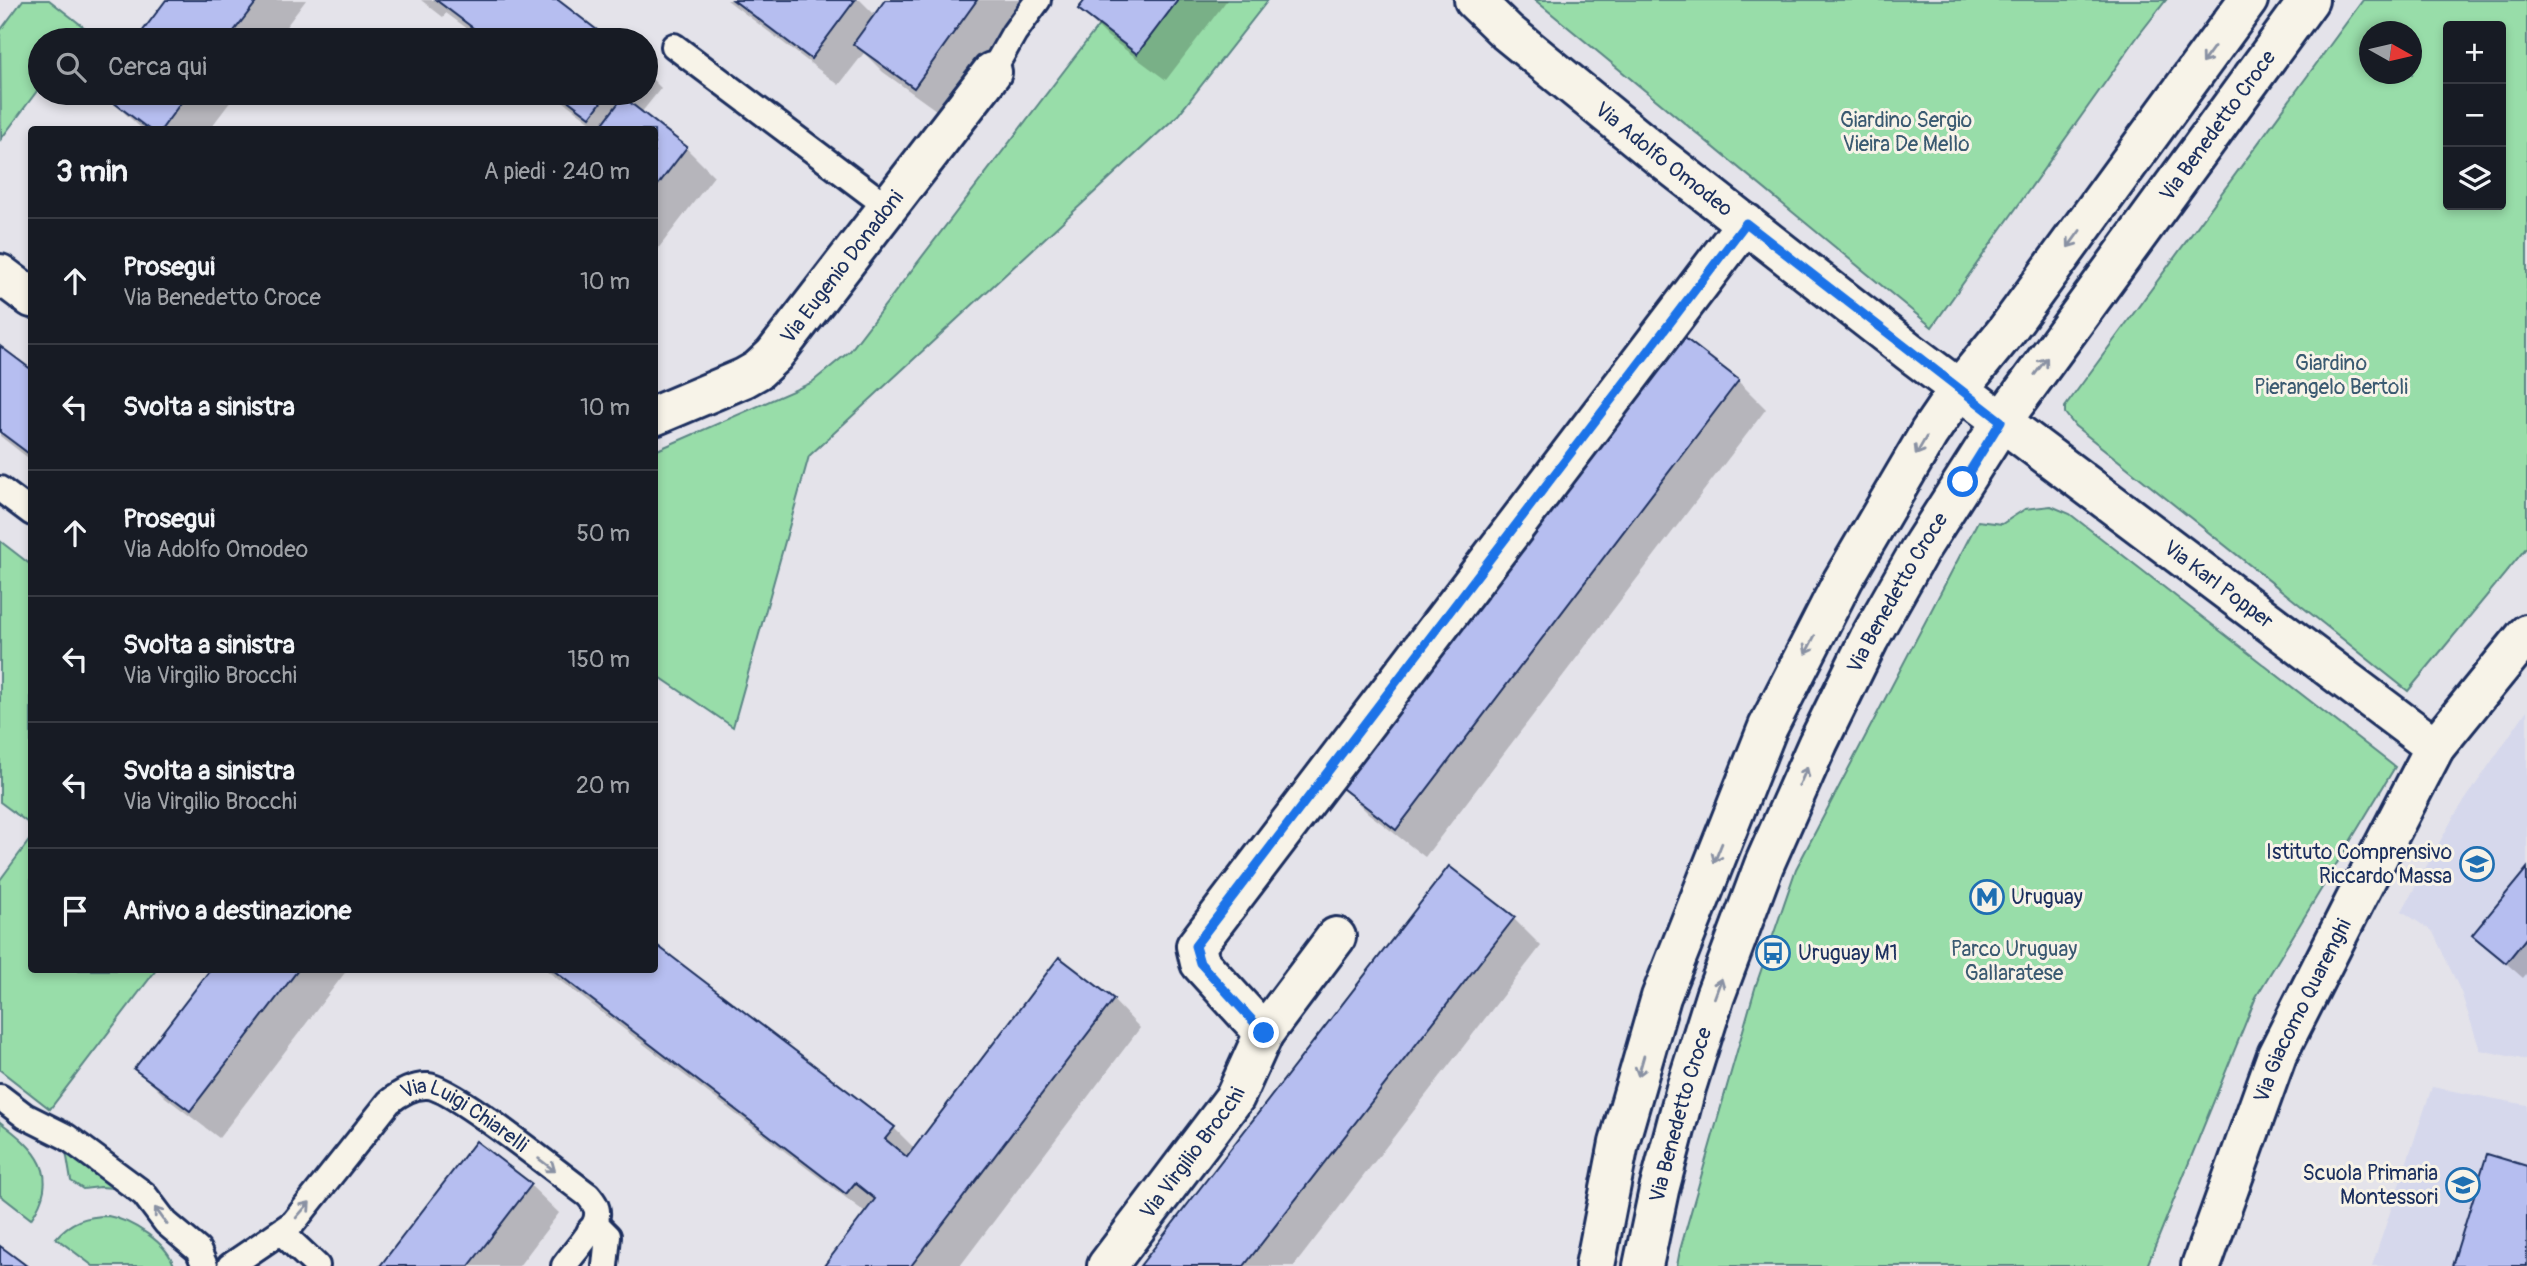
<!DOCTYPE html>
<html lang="it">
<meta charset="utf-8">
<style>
:root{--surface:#171b24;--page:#20242c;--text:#f1f3f6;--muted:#9ea1a6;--line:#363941}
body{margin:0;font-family:Pangolin,sans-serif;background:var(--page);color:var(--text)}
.controls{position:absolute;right:21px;top:21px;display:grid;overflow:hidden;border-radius:7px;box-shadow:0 4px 10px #0003}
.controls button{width:63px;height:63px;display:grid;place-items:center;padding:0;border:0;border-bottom:2px solid var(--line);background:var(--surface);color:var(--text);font:35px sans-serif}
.compass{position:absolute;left:2359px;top:21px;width:63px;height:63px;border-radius:50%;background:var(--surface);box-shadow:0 4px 10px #0003;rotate:98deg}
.stop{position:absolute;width:21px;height:21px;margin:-16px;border:5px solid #1a73e8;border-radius:50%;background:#fff}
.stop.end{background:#1a73e8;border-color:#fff;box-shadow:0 2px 7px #0008}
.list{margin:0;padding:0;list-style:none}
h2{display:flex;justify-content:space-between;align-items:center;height:91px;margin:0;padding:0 28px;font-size:30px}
h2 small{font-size:23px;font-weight:400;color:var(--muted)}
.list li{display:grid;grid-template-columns:46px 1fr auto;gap:21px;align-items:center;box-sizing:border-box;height:126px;padding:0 28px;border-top:2px solid var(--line)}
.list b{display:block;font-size:26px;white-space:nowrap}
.list p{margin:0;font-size:23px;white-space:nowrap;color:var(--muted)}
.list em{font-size:23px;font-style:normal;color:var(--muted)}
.icon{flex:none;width:38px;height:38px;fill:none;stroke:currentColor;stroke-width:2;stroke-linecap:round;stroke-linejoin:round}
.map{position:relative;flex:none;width:2527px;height:1266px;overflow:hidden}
.search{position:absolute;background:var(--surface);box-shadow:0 4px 10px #0003;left:28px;top:28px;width:630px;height:77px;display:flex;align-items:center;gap:18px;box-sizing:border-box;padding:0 24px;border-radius:38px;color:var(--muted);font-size:26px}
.panel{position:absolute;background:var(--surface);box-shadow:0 4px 10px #0003;left:28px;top:126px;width:630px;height:847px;border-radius:7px}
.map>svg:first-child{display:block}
</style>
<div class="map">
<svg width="2527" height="1266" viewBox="0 0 2527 1266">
<rect width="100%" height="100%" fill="#e4e3ea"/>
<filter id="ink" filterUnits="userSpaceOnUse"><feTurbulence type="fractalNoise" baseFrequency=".0143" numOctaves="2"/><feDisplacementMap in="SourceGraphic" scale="14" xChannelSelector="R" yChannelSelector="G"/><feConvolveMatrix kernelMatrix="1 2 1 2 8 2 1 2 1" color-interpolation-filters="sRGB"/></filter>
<g filter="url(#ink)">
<g fill="#d6d8ec">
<polygon points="2527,710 2527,1060 2480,1050 2461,992 2433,932 2402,911 2454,816"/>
<polygon points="2432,1087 2527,1105 2527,1266 2372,1266"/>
</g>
<g fill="#98dda9" stroke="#5a8684" stroke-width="2" fill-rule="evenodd">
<polygon points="23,0 49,0 85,28 76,40 40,40 40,87 1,139 0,31"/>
<polygon points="1178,0 1268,0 1178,115 809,456 733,727 661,678 655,678 655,451 811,383 850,351 1099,25"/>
<polygon points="1535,0 2166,0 2138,36 1932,327"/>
<path d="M2363 0H2527V547L2408 691 2075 426 2065 413V407ZM2448 26H2501V205H2448ZM2370 32H2412V74H2370Z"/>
<polygon points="2051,506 2070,514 2395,767 2256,997 2147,1266 1677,1266 1680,1250 1756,985 1796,869 1978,521 2002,524 2025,509"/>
<polygon points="0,541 31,565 31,825 0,802"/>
<polygon points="31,838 32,970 156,970 50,1109 0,1070 0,880"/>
<path d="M0 1122C36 1149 62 1174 31 1219L0 1195Z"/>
<polygon points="66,1151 114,1188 100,1187 83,1189 71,1181"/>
<path d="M108 1216C131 1220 168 1243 174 1266H93L56 1238C70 1221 87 1216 108 1216Z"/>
</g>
<g fill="#0003">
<polygon points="169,0 306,0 276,40 139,40"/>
<polygon points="421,0 555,0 607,40 483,40 446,13 443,17"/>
<polygon points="727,0 860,0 876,16 887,0 1025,0 943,115 883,72 864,53 839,85"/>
<polygon points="1087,0 1227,0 1166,80 1108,37 1080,9"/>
<polygon points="646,73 661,88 641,113 686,148 714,176 654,254 654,130 600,129 552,93 646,93"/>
<polygon points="103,93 237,93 209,130 143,130"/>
<polygon points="0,348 32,372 32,461 0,436"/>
<polygon points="1738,381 1766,409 1425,857 1368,813 1340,785"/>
<polygon points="2527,871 2527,973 2523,978 2474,935"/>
<polygon points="1513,918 1541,946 1294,1266 1142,1266"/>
<polygon points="212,970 347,970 219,1138 165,1097 137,1069"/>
<polygon points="546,970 654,970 894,1128 915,1149 1113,1000 1140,1028 960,1266 826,1266 866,1213"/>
<polygon points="476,1143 531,1186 559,1213 519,1266 382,1266"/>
</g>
<g fill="#b6bef0" stroke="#1b2f5e" stroke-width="2">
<polygon points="166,0 258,0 227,40 136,40"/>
<polygon points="436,0 558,0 610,40 489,40"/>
<polygon points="733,0 855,0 811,59"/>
<polygon points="885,0 977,0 914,88 853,44"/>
<polygon points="1085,0 1178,0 1137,54 1078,9"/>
<polygon points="101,93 188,93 161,130 150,130"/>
<polygon points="558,93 608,93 590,117"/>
<polygon points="623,97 687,147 654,190 654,130 598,130"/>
<polygon points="1681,335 1739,380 1396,830 1338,785"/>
<polygon points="0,346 32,370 32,456 0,432"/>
<polygon points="1449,866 1515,917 1244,1266 1140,1266"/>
<polygon points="2527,868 2527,937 2506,963 2472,935"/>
<polygon points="654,943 895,1127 885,1139 907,1157 1059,957 1114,999 911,1266 824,1266 875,1199 855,1183 846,1194 553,970 654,970"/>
<polygon points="210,970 298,970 190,1111 134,1069"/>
<polygon points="476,1141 532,1184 469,1266 380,1266"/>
<polygon points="2487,1154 2527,1166 2527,1266 2452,1266"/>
<polygon points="0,1246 7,1251 27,1266 0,1266"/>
</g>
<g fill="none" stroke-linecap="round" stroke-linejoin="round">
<g stroke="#1b2f5e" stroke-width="30">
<g id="service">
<polyline points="674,46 888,207"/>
<polyline points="992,72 1014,33 1038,0"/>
<polyline points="0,489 32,513"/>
<polyline points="0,1097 25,1116 67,1137 144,1194 166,1223 198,1250 205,1266"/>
<polyline points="590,1230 600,1228 608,1236 605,1266"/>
<polyline points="281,1232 317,1266"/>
<path id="s1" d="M230 1266 293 1223 389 1102C400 1093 413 1085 428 1086 454 1088 560 1175 588 1195 593 1201 598 1207 597 1215 597 1228 572 1254 564 1266"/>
</g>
</g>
<g stroke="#1b2f5e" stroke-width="44">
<g id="minor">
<path id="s2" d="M1474 0 1507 32 1660 157 1911 353 2435 747"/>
<polyline points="0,274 32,298"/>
<path id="s3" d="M654 416 744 378 758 370 774 355 992 72"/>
<polyline points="1264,1033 1200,963 1196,946 1746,223"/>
<path id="s4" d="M1107 1266 1235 1097 1264 1033 1336 937"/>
<polyline points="1595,1266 1619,1143 1661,997 1768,727 1843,580 1929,433 1959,389 2007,330 2248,0"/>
<path id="s5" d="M1643 1266 1659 1190 1686 1088 1715 996 1764 865 1818 743 1869 639 1919 551 2002 421 2309 0"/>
<path id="s6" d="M2201 1266 2277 1055 2355 901 2435 747 2527 634"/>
</g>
</g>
<use href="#service" stroke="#f7f3e8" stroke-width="24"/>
<use href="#minor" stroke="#f7f3e8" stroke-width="38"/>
</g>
<defs><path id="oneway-shaft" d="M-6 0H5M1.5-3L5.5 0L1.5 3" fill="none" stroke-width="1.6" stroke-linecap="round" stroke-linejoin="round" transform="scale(1.75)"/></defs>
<g stroke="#8991a3">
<use href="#oneway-shaft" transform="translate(2208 55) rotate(126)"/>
<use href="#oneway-shaft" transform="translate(2074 239) rotate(126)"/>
<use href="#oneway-shaft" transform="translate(2041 366) rotate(-54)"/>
<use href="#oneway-shaft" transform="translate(1921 446) rotate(120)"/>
<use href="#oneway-shaft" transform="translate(1810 645) rotate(117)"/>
<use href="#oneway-shaft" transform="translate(1803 777) rotate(-66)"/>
<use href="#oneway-shaft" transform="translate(1718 853) rotate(112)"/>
<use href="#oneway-shaft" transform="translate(1718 988) rotate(-70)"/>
<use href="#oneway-shaft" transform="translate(1641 1066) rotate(106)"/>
<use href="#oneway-shaft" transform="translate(547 1165) rotate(37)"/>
<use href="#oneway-shaft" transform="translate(303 1210) rotate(-49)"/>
<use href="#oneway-shaft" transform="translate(161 1216) rotate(-126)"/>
</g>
</g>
<g fill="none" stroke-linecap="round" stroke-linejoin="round" filter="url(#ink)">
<polyline stroke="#1a73e8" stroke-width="9" points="1264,1033 1200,963 1195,946 1746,223 2001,421 1963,482"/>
</g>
<defs>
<g id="school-ring" transform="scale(1.75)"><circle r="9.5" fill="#f7f3e8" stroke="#1f6fb2" stroke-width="1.5"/><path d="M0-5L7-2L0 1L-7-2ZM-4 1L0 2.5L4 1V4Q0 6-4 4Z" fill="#1f6fb2"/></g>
<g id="metro-ring" transform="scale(1.75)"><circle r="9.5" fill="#f7f3e8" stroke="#1f6fb2" stroke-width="1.5"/><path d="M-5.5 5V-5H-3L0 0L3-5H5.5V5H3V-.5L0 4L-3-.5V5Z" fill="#1f6fb2"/></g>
<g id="bus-ring" transform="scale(1.75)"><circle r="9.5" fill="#f7f3e8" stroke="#1f6fb2" stroke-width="1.5"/><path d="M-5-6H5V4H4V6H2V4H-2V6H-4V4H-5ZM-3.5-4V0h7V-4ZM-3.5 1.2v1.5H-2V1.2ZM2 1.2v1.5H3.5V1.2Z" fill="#1f6fb2"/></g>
</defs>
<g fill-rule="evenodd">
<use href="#school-ring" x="2477" y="864"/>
<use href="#metro-ring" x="1987" y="897"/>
<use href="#bus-ring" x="1773" y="953"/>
<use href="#school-ring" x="2463" y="1185"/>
</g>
<g text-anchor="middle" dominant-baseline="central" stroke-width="6" stroke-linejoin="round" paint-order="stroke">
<g font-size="21" fill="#3a5a71" stroke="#f7f3e8">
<text x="1906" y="120">Giardino Sergio<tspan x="1906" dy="24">Vieira De Mello</tspan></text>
<text x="2331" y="363">Giardino<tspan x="2331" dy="24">Pierangelo Bertoli</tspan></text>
<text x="2014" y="949">Parco Uruguay<tspan x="2014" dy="24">Gallaratese</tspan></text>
</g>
<g font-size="21" fill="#1b2f5e" stroke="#f7f3e8">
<text stroke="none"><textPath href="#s5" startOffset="1290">Via Benedetto Croce</textPath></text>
<text stroke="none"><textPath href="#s2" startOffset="248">Via Adolfo Omodeo</textPath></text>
<text stroke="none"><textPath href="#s3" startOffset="247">Via Eugenio Donadoni</textPath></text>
<text stroke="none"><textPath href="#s2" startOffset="947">Via Karl Popper</textPath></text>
<text stroke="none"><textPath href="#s5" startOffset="723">Via Benedetto Croce</textPath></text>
<text stroke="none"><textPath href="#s6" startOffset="275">Via Giacomo Quarenghi</textPath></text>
<text stroke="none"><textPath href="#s5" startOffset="156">Via Benedetto Croce</textPath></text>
<text stroke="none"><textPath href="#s1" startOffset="318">Via Luigi Chiarelli</textPath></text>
<text stroke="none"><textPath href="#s4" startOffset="142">Via Virgilio Brocchi</textPath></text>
</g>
<g font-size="21" fill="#1b2f5e" stroke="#f7f3e8" text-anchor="end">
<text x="2452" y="852">Istituto Comprensivo<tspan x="2452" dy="24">Riccardo Massa</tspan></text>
<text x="2011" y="897" text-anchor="start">Uruguay</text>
<text x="1798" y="953" text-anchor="start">Uruguay M1</text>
<text x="2438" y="1173">Scuola Primaria<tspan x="2438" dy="24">Montessori</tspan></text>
</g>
</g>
</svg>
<div class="controls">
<button>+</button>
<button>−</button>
<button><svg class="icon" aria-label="layers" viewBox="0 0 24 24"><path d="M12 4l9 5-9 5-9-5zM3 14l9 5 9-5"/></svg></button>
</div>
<svg class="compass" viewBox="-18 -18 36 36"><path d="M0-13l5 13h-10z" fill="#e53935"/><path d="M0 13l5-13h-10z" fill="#9ea1a6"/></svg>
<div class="stop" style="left:1963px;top:482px"></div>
<div class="stop end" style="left:1264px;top:1033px"></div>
<div class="search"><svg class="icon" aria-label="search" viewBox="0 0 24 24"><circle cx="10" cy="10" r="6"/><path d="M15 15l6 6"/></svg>Cerca qui</div>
<section class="panel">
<h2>3 min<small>A piedi · 240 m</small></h2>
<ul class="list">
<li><svg class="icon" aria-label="ahead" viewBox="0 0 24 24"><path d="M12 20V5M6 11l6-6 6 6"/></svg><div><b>Prosegui</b><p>Via Benedetto Croce</p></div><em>10 m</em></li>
<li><svg class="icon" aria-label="left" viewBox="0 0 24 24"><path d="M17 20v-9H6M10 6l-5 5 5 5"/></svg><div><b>Svolta a sinistra</b></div><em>10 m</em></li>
<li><svg class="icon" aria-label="ahead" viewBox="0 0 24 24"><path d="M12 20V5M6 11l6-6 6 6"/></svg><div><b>Prosegui</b><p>Via Adolfo Omodeo</p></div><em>50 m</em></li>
<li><svg class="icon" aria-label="left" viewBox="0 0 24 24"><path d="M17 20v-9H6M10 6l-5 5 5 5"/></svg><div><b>Svolta a sinistra</b><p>Via Virgilio Brocchi</p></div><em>150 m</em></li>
<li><svg class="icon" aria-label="left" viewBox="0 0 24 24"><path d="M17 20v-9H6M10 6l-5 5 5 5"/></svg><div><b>Svolta a sinistra</b><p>Via Virgilio Brocchi</p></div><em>20 m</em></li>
<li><svg class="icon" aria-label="arrive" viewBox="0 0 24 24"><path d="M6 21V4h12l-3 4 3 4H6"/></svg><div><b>Arrivo a destinazione</b></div></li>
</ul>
</section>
</div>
